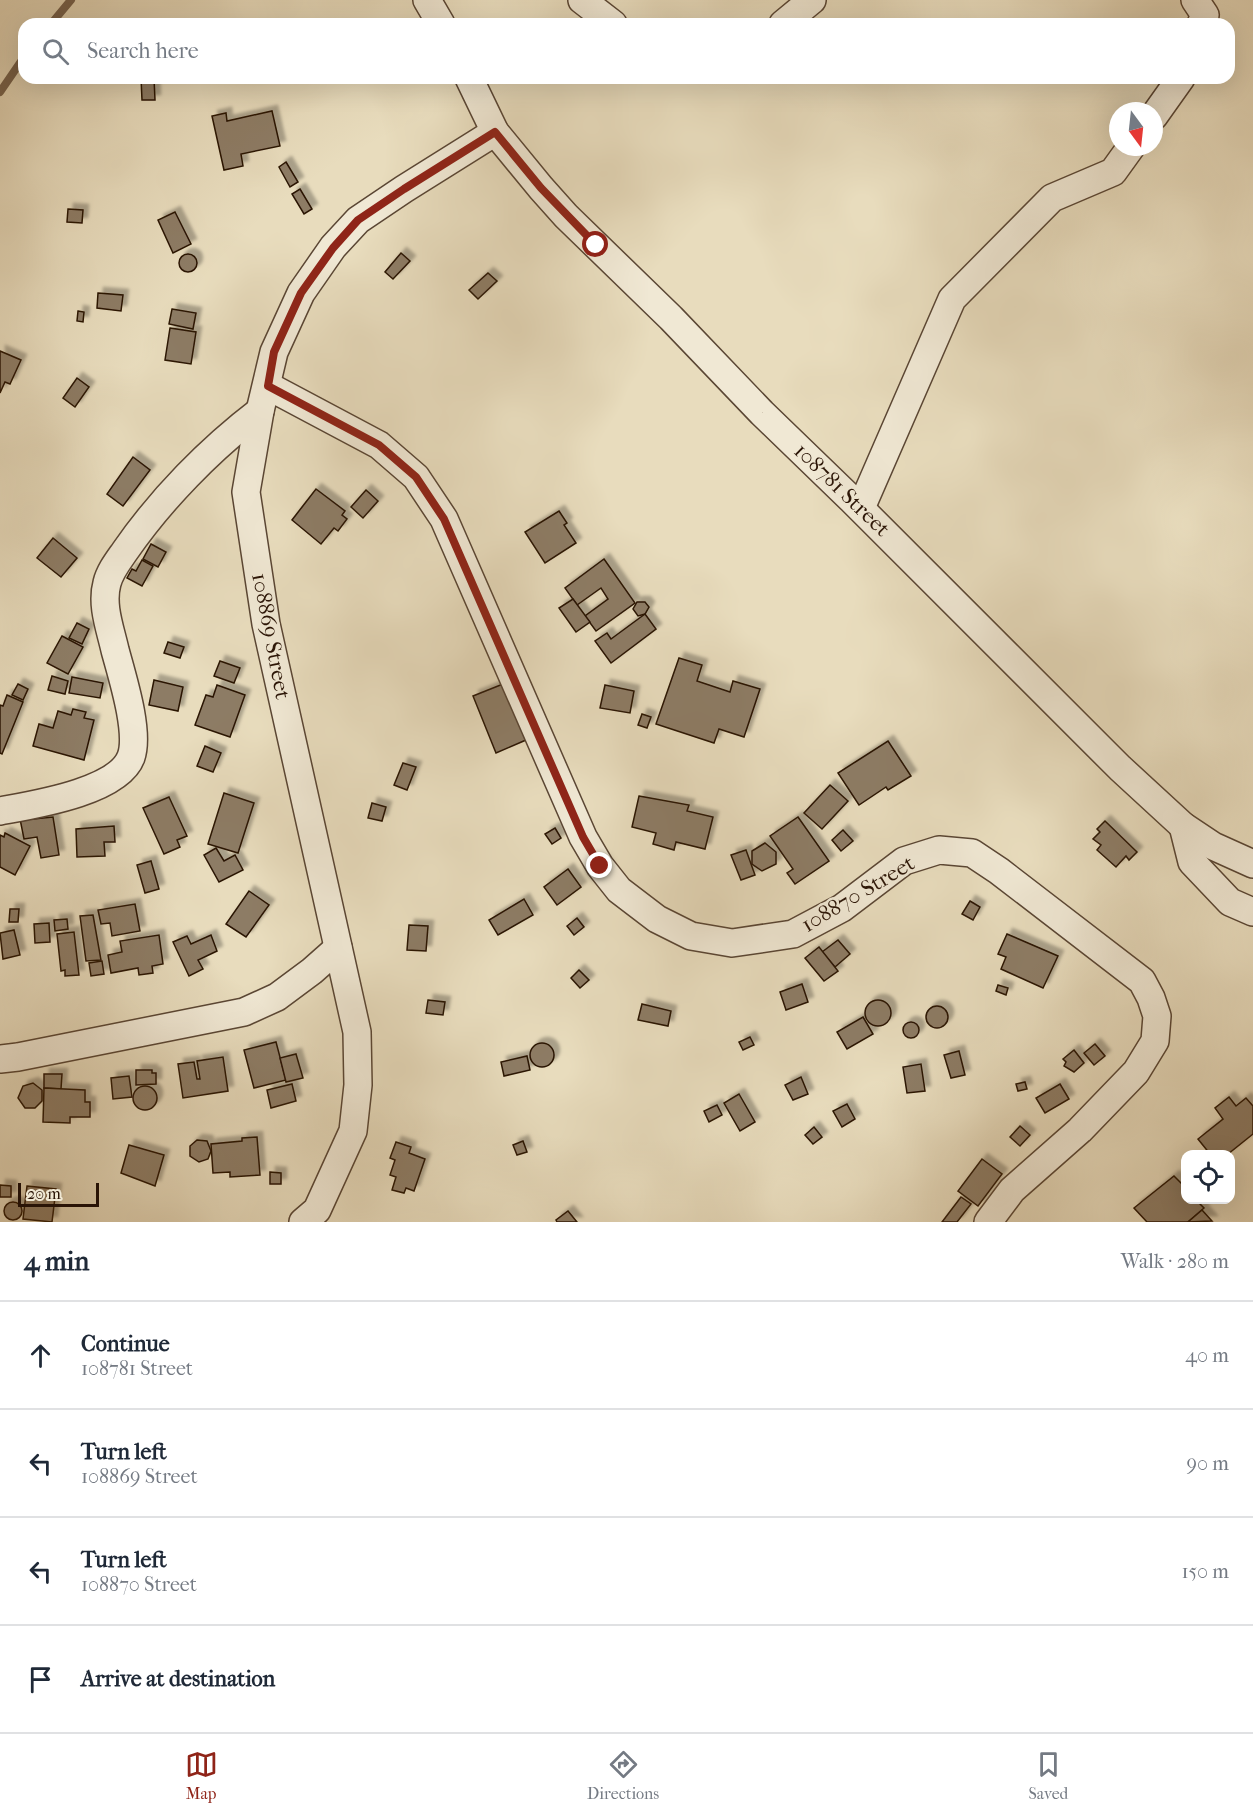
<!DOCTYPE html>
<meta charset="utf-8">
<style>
:root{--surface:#fff;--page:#f2f2f3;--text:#1f2937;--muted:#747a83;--line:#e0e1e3;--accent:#8f2418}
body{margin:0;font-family:"IM FELL French Canon",serif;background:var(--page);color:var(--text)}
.controls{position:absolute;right:18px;bottom:18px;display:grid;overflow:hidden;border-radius:12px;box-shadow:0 6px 24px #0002}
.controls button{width:54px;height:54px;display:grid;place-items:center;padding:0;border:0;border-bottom:2px solid var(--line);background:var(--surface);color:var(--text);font:30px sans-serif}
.compass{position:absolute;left:1109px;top:102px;width:54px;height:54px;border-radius:50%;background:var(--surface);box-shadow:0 6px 24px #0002;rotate:165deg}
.scale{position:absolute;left:18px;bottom:15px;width:81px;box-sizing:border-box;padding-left:6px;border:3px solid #2a1406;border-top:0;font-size:16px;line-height:21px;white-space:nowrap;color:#2a1406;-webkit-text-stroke:4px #f0e8d4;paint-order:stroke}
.stop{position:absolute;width:18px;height:18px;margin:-14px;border:4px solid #8f2418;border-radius:50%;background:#fff}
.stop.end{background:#8f2418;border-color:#fff;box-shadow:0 2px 6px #0008}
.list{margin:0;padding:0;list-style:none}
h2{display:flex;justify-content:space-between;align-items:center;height:78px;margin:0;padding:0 24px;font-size:26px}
h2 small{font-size:20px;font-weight:400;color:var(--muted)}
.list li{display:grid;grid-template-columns:39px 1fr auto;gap:18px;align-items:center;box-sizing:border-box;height:108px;padding:0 24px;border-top:2px solid var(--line)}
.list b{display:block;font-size:22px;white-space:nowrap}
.list p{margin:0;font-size:20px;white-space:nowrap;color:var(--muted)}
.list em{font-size:20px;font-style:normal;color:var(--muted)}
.icon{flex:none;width:33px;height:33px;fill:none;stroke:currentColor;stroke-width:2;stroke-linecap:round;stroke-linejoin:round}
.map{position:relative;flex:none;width:1253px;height:1222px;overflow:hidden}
.search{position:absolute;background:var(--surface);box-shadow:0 6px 24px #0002;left:18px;right:18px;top:18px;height:66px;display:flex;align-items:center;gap:15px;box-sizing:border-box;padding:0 21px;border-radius:18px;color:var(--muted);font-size:22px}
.sheet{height:510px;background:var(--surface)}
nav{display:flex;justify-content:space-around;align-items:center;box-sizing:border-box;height:84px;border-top:2px solid var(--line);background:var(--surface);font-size:16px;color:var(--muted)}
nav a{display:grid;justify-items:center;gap:3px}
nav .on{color:var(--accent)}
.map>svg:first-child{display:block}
</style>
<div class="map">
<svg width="1253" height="1222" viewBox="0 0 1253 1222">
<defs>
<filter id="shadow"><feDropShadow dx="5.5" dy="-5.5" stdDeviation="1.5" flood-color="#0004"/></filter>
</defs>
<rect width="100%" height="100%" fill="#e8dcbd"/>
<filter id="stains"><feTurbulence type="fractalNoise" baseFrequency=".00333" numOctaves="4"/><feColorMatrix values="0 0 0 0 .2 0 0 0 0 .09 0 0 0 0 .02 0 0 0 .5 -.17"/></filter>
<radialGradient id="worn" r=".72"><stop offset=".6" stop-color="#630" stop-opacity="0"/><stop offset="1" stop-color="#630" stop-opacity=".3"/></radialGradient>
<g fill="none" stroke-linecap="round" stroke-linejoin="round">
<g stroke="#75634f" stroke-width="8">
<polyline points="51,24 71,0"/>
<polyline points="0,92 24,57"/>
</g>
</g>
<g fill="#8d7c65" stroke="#2a1406" stroke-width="1.5" filter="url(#shadow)">
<polygon points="141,78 154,78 155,100 142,100"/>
<polygon points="272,111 280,146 241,154 243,166 224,170 212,116 226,113 227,121"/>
<polygon points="286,162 298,182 290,187 279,167"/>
<polygon points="300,189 312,209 304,214 292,194"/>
<polygon points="68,209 83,210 82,223 67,222"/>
<polygon points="175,212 191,244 173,253 158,220"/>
<polygon points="401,253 410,261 393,279 385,272"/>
<circle cx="188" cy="263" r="9"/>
<polygon points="488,273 497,281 478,299 469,290"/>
<polygon points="98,293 123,295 121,311 97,308"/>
<polygon points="172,309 196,313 193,329 169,324"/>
<polygon points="78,311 84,312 83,322 77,321"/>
<polygon points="170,328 196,332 191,364 165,360"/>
<polygon points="0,351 21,360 10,384 5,382 0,393"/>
<polygon points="77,378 89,387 75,407 63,398"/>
<polygon points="133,457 150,470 123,506 107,494"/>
<polygon points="316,489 345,511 342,515 347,519 338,531 334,528 321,544 292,520"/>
<polygon points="366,490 378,501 363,518 351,507"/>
<polygon points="559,511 567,523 564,525 576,543 545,563 525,532"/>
<polygon points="53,538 77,558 61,577 37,558"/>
<polygon points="151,544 166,552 158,567 143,559"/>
<polygon points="604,559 635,603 596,631 585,616 608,599 601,588 577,605 565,588"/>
<polygon points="142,560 153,566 142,586 127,578 132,569 136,571"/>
<polygon points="573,599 590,622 576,632 559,608"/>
<polygon points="637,602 645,602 649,607 645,614 638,616 633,609"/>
<polygon points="645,614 656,629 611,663 595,641 607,633 611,639"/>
<polygon points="77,623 89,629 82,644 69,638"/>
<polygon points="62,636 83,647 68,674 47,663"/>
<polygon points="168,642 184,647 180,658 164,653"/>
<polygon points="679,658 702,665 697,681 730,692 733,681 760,689 744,737 719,729 714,743 656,724"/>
<polygon points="220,661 240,668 234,683 214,676"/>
<polygon points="52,676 68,681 65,694 48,690"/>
<polygon points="72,677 103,683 100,698 69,693"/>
<polygon points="154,680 183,687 178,711 149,705"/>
<polygon points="18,684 28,689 23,700 12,695"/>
<polygon points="503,684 526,740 496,753 473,696"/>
<polygon points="217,685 245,695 230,737 195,725 206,695 213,697"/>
<polygon points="605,685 634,691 630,713 600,708"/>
<polygon points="7,695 23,702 2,754 0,753 0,705 3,706"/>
<polygon points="73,709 86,712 84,718 94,720 84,760 33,746 39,724 53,728 58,711 71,715"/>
<polygon points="642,714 651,717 647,728 638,725"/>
<polygon points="888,741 911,776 888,790 886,787 859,805 838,773"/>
<polygon points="205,746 221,753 213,772 197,766"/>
<polygon points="403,763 416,767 407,790 394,785"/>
<polygon points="830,785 848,801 822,829 804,813"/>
<polygon points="224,793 254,803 238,853 208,844"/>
<polygon points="639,796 689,805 687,811 713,817 705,849 676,842 674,850 653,844 656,833 632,827"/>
<polygon points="169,797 187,836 177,840 180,847 164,854 143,808"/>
<polygon points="372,803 386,807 382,821 368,818"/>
<polygon points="33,812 34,819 53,817 59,855 41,858 37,837 24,839 19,814"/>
<polygon points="798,817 829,861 795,884 787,873 793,869 770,836"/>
<polygon points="1105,821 1137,852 1129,860 1126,856 1116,867 1097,850 1101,845 1093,839 1100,832 1097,829"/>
<polygon points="114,826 115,842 104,842 105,856 77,857 76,829"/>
<polygon points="555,828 561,838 552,844 545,834"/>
<polygon points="843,830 853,841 841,851 832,840"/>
<polygon points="5,833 30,846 15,875 0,867 0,835 4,837"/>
<polygon points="765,843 776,852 776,864 762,871 752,864 752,851"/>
<polygon points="216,848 224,861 235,855 243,870 219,882 204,855"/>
<polygon points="746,850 755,875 741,880 731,855"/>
<polygon points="151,861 159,889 145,893 137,865"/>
<polygon points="568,869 581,887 557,905 544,887"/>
<polygon points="249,891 269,905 246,937 226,924"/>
<polygon points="524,899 533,915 498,935 489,920"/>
<polygon points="970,901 980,907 973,920 962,914"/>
<polygon points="135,904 140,931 112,936 110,923 101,924 98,910"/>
<polygon points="10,909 19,909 18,922 9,922"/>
<polygon points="93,915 101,960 86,961 80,916"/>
<polygon points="577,918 584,927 574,935 567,926"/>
<polygon points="67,919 68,929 55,931 54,920"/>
<polygon points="49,923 50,942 35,943 34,924"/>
<polygon points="409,925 428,926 426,951 407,950"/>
<polygon points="14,930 20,955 3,959 0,933"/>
<polygon points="74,932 79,975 65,976 65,970 61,971 57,934"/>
<polygon points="1007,934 1058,956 1043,988 1001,969 1006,957 998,954"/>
<polygon points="159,935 163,964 152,966 153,973 139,975 138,968 111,973 108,955 122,952 120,941"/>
<polygon points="211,935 217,951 198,960 203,969 189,976 173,942 187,936 191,944"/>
<polygon points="838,940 850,954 835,967 822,952"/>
<polygon points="819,947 838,971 824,981 805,958"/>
<polygon points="102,961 104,974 91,976 89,963"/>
<polygon points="579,970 589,980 580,988 571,978"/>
<polygon points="802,984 808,1002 786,1010 780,992"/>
<polygon points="998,985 1008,988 1006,995 996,991"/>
<circle cx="878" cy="1013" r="13"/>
<polygon points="428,1000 445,1002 443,1015 426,1013"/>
<polygon points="642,1004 671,1011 668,1026 638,1020"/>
<circle cx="937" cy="1017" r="11"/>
<polygon points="863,1017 873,1034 847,1049 837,1032"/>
<circle cx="911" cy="1030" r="8"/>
<polygon points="750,1037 754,1045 743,1050 739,1042"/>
<polygon points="276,1042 286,1080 254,1088 244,1050"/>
<circle cx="542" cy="1055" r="12"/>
<polygon points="1095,1044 1105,1056 1094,1065 1084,1053"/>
<polygon points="1074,1050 1084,1063 1074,1072 1064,1066 1066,1062 1063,1059"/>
<polygon points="959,1051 965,1075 951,1078 944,1055"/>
<polygon points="296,1054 303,1078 286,1082 280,1058"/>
<polygon points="527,1056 530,1070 504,1076 501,1062"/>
<polygon points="223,1057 228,1091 183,1098 178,1064 194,1062 197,1079 200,1079 197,1061"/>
<polygon points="921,1064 925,1091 907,1093 903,1067"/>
<polygon points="136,1070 152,1070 152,1073 156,1073 156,1084 136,1085"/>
<polygon points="44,1074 62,1074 61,1089 44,1088"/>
<polygon points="129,1076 132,1097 113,1099 111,1078"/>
<polygon points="801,1077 808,1094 793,1100 785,1085"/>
<polygon points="1025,1082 1027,1089 1018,1091 1016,1084"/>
<polygon points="33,1083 42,1090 42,1101 35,1108 25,1108 18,1098 23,1086"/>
<polygon points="292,1084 296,1101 271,1108 267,1090"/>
<polygon points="1060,1084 1069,1099 1045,1113 1036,1098"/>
<circle cx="145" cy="1098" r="12"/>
<polygon points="44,1088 85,1090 85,1102 90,1102 90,1117 70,1117 70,1123 43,1122"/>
<polygon points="739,1094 755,1122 740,1131 724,1103"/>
<polygon points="1229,1097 1236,1106 1246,1098 1253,1106 1253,1134 1228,1154 1210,1154 1198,1139 1223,1119 1215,1108"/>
<polygon points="847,1104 855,1119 842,1127 833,1111"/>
<polygon points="717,1105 722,1115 709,1122 704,1111"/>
<polygon points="1020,1126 1030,1135 1020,1146 1010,1137"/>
<polygon points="814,1127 822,1137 813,1144 805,1135"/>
<polygon points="257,1137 260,1175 230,1177 230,1172 213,1173 211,1144 242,1141 242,1138"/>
<polygon points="197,1140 207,1141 211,1151 208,1159 199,1162 190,1156 190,1146"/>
<polygon points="523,1141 527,1152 517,1155 513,1145"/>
<polygon points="396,1142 411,1147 409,1153 425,1159 414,1191 406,1188 404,1193 392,1190 396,1177 390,1175 395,1160 390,1158"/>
<polygon points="129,1145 164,1155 155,1186 121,1173"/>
<polygon points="982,1159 1002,1174 978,1206 958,1191"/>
<polygon points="270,1172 281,1173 281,1184 270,1184"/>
<polygon points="1174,1176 1186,1188 1186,1200 1196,1200 1204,1208 1188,1222 1147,1222 1134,1208"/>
<polygon points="0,1185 11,1186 11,1197 0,1197"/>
<polygon points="27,1186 56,1189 52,1222 23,1219"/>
<polygon points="961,1197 971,1204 957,1222 942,1222"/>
<circle cx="13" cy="1211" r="9"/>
<polygon points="1202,1210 1212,1221 1188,1222"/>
<polygon points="568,1211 577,1222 557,1222 556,1220"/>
</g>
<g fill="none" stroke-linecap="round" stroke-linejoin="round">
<g stroke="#5a4634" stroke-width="30">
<g id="minor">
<polyline points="427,0 441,24"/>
<polyline points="582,0 613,24"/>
<polyline points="1195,0 1205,15 1201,24"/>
<polyline points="783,24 812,0"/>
<polyline points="469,78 495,132 541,188 566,216 671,318 762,413 852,500 1120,768 1183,826 1213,846 1253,864"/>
<polyline points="1154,116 1181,78"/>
<polyline points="268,386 379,445 416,477 444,519 583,837 600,866 619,890 657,919 691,936 732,943 793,934 842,908 904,861 939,850 972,853 999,871 1142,981 1151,998 1157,1016 1155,1041 1136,1072 1080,1130 1012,1190 988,1222"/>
<polyline points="861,508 952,299 1052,198 1113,172 1131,147"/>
<path d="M0 811C32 805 118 792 131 757 140 732 122 676 115 650 110 628 101 605 107 583 110 571 118 561 125 551 161 499 210 449 260 411"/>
<polyline points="1183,826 1192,862 1230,902 1253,912"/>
<polyline points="0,1059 18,1057 244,1012 277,997 312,971 338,948"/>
<polyline points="303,1222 317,1210 353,1131 358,1085 357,1032 266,624 246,492 260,411 274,352 301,293 333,247 358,220 404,189 495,132"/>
</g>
</g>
<use href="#minor" stroke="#f0e8d4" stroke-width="27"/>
</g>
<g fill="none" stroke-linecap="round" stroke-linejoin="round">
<polyline stroke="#8f2418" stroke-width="8" points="596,245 541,188 495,132 404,189 358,220 333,248 301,293 274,352 268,386 379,445 416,477 444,519 583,837 600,866"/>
</g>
<g text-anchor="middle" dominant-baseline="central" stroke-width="5" stroke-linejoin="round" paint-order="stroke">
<g font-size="22" fill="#2a1406" stroke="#f0e8d4">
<text transform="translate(842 490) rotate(44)">108781 Street</text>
<text transform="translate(271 636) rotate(79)">108869 Street</text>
<text transform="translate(858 894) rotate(-31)">108870 Street</text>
</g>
</g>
<rect width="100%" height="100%" filter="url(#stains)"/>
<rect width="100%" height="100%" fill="url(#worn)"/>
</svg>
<div class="controls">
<button><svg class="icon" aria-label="locate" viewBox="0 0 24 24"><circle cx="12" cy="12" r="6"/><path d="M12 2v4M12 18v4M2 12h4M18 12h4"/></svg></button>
</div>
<svg class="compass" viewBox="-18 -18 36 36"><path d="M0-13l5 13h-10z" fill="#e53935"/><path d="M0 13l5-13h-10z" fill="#747a83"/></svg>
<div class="scale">20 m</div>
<div class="stop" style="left:596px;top:245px"></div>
<div class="stop end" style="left:600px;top:866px"></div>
<div class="search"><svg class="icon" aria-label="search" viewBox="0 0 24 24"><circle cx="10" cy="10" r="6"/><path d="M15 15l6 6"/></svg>Search here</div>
</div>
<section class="sheet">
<h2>4 min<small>Walk · 280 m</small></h2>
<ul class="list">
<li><svg class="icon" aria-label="ahead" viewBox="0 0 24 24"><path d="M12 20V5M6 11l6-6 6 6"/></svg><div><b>Continue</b><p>108781 Street</p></div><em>40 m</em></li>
<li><svg class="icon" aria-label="left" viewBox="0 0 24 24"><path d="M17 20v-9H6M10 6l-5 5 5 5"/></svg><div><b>Turn left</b><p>108869 Street</p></div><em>90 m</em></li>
<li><svg class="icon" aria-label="left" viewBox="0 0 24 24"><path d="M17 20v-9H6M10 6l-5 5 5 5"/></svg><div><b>Turn left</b><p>108870 Street</p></div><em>150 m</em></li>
<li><svg class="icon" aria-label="arrive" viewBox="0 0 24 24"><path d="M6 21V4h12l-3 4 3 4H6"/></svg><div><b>Arrive at destination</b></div></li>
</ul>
</section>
<nav>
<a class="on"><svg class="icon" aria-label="map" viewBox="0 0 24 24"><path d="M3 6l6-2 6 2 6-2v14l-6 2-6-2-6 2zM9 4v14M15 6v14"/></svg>Map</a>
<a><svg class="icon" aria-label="directions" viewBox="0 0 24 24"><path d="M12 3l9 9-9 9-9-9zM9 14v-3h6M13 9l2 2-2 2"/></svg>Directions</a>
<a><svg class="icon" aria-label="saved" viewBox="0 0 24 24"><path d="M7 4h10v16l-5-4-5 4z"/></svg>Saved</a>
</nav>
